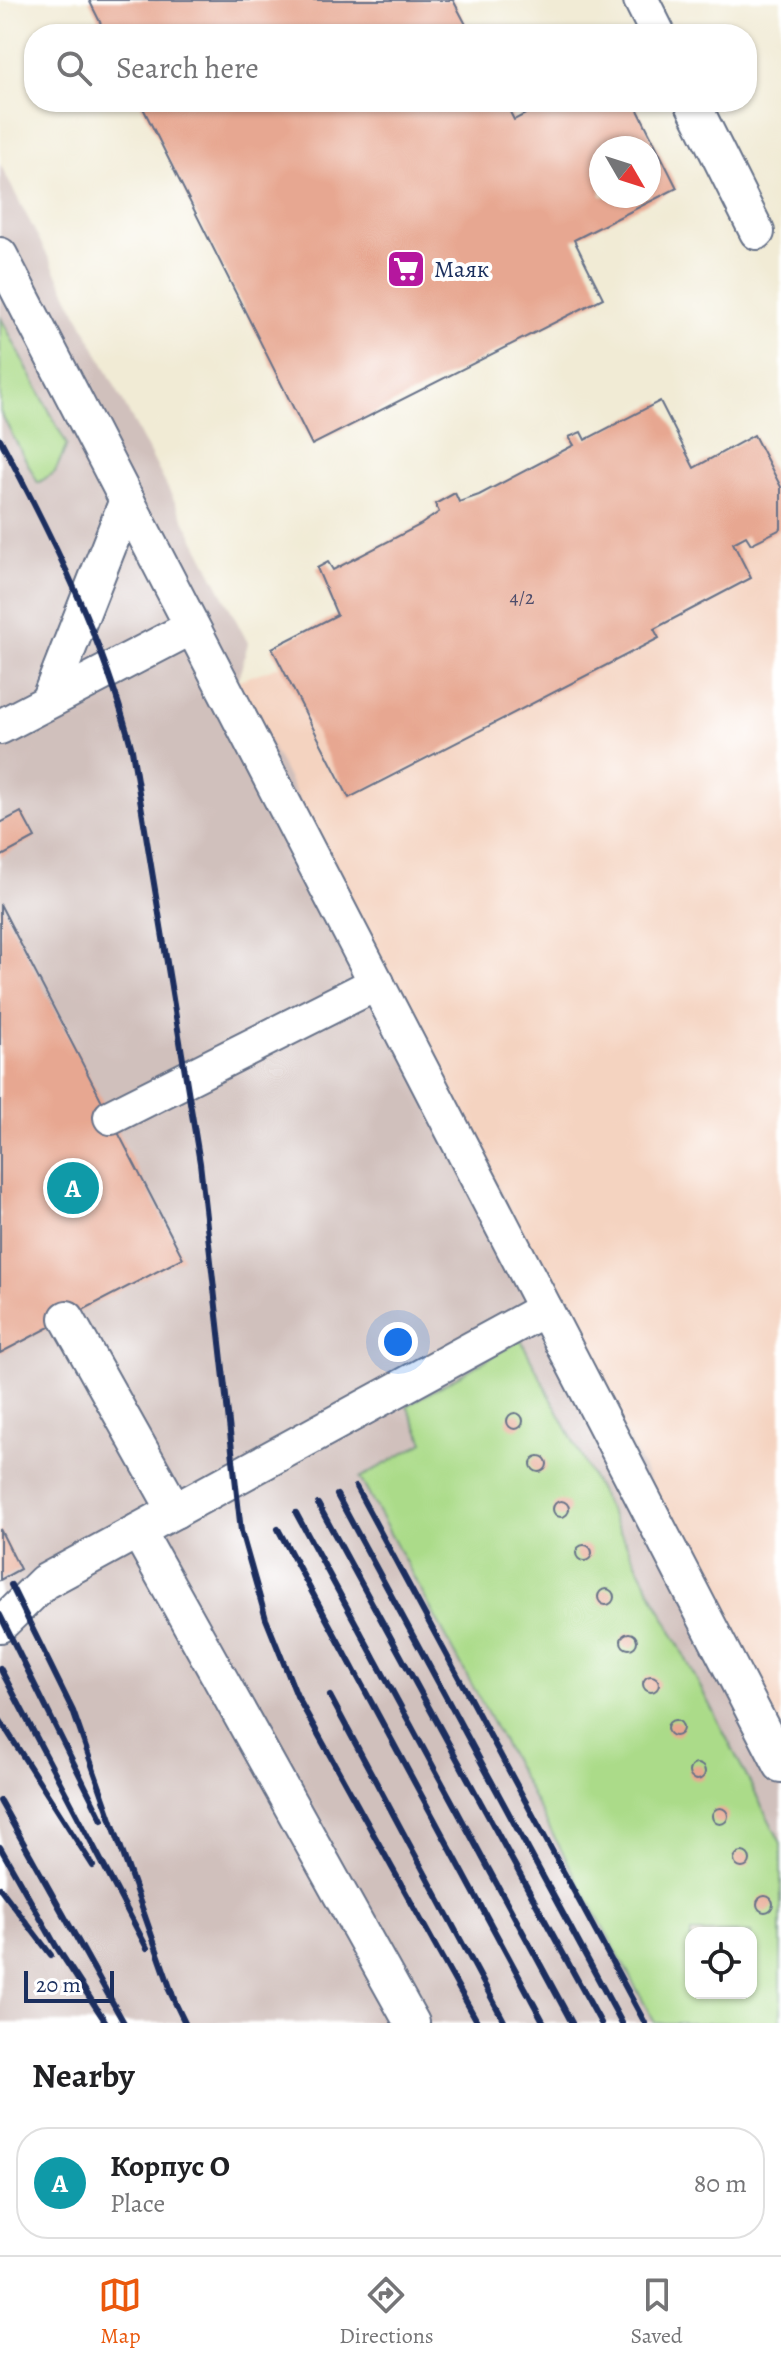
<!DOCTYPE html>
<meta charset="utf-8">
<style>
:root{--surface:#fff;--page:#f2f2f2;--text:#202124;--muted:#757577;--line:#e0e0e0;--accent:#ea580c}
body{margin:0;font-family:Alegreya,serif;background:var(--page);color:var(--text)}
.controls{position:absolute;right:24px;bottom:24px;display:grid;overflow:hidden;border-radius:16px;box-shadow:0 2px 6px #0004}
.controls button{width:72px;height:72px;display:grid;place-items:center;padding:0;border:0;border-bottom:2px solid var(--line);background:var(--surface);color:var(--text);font:40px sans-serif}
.compass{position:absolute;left:589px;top:136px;width:72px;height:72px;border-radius:50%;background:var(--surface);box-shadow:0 2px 6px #0004;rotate:129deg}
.scale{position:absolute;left:24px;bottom:20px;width:90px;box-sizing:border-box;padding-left:8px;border:4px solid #1b2f5e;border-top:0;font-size:22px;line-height:28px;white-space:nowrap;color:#1b2f5e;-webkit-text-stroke:6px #fff;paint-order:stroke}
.you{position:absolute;left:398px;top:1342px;width:28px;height:28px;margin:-20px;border:6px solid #fff;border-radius:50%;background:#1a73e8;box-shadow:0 0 0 12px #1a73e833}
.badge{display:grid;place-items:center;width:52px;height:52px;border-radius:50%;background:var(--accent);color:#fff;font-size:26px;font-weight:700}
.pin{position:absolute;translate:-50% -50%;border:4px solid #fff;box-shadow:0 2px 8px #0006}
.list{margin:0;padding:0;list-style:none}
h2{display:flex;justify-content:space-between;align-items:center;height:104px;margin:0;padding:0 32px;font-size:34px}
h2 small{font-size:26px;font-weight:400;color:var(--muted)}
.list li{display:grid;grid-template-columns:52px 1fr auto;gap:24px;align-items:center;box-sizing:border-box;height:112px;margin:0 16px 16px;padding:0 16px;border:2px solid var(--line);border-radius:32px}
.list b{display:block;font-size:30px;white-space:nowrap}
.list p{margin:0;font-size:26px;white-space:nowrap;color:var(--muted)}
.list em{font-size:26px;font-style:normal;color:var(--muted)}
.icon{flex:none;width:44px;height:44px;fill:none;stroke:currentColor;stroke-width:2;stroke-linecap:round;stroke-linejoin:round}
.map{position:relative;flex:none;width:781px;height:2023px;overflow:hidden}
.search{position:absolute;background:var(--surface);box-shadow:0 2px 6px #0004;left:24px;right:24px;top:24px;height:88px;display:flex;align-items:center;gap:20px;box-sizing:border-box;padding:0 28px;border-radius:32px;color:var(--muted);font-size:30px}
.sheet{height:232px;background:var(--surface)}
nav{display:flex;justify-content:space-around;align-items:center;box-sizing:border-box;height:112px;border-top:2px solid var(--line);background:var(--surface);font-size:22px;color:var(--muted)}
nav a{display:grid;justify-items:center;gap:4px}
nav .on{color:var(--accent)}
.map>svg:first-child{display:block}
</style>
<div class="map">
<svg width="781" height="2023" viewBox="0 0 781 2023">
<rect width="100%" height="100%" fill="#fff"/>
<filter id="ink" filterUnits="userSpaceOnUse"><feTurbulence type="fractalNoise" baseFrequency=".0125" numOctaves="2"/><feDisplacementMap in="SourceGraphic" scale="16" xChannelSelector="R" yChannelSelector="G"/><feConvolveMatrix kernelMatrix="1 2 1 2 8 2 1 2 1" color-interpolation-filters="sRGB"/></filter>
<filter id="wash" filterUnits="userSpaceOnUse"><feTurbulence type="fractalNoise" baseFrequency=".006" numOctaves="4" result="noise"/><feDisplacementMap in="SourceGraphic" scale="32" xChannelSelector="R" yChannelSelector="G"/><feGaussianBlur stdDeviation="1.8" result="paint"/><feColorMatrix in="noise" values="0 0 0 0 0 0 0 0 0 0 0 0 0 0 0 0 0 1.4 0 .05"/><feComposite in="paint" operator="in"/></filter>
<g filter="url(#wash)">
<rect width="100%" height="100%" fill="#f1ebd5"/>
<polygon fill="#f4d3c0" points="781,488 781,1735 237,681"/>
<path fill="#d0c0bc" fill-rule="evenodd" d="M0 164 248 643 238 681 781 1735V2023H0ZM691 1933H751V1993H691Z"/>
<g fill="#abdb89" stroke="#638574" stroke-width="2" fill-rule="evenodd">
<polygon points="0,316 67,445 55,472 38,483 0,412"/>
<path d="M521 1340 781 1843V2023H655L360 1478 424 1442 407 1406ZM691 1933H751V1993H691Z"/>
</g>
<g id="blocks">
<g fill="#e7a791" fill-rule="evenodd">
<polygon points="89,0 453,0 471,34 106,34"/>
<path d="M140 102H505L514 120 549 102H634L677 188 574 240 603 298 312 445ZM601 148H649V196H601Z"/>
<polygon points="660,401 694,468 754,435 781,487 781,529 751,544 746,536 733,543 751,578 654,629 659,638 349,798 272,648 337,615 317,568 328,562 333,570 420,525 439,512 435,504 455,493 459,502 479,495 574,445 569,437 581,432 585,440"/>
<polygon points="21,812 35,838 0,857 0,823"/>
<polygon points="0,904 183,1258 0,1353"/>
<circle cx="515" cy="1421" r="8"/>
<circle cx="539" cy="1464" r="8"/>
<circle cx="561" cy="1509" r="8"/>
<polygon points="0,1529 20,1569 0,1580"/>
<circle cx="584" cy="1553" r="8"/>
<circle cx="606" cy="1597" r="8"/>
<circle cx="629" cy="1641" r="8"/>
<circle cx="651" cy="1684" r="8"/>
<circle cx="675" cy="1728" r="8"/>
<circle cx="697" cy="1772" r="8"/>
<circle cx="720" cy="1816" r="8"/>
<circle cx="742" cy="1860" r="8"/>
<circle cx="765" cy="1904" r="8"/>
</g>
</g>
</g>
<g filter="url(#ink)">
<use href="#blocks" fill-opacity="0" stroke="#667188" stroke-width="2"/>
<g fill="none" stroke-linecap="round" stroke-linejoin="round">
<g stroke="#667188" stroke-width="38">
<g id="minor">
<polyline points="641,0 658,34"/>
<polyline points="692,102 757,232"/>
<polyline points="0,255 781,1765"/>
<polyline points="48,701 127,500"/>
<polyline points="0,727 192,627"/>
<polyline points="111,1117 377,983"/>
<polyline points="67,1318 175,1511"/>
<polyline points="138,1531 412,2023"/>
<polyline points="0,1625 44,1582 545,1309"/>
</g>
</g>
<use href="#minor" stroke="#fff" stroke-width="34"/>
<g stroke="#1b2f5e" stroke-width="6">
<path d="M0 439C53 538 104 641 132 750L200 1163 241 1531 266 1619 297 1696 478 2023"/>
<polyline points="356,1487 645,2023"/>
<polyline points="337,1495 622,2023"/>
<polyline points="318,1504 601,2023"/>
<polyline points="296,1513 572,2023"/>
<polyline points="278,1529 544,2023"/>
<polyline points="11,1585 73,1711 174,1999"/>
<polyline points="0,1615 102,1820"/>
<polyline points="0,1668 147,1948"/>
<polyline points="330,1696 505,2023"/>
<polyline points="0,1720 93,1866"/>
<polyline points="0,1801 124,2023"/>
<polyline points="0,1847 56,1946 105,2021"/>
<polyline points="0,1888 51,1955"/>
<polyline points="169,1990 185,2023"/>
</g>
</g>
</g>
<defs>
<g id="supermarket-square" transform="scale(2)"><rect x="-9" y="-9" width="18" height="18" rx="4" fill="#b5179e" stroke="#fff"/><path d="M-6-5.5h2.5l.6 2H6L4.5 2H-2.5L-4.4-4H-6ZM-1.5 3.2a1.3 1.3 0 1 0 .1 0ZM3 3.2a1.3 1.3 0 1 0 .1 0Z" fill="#fff"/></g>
</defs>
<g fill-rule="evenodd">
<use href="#supermarket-square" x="406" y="269"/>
</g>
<g text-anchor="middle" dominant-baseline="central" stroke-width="8" stroke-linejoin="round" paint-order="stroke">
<g font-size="20" fill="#4e4d6b">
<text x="522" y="597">4/2</text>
</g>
<g font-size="24" fill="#1b2f5e" stroke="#fff" text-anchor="start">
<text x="434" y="269">Маяк</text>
</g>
</g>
</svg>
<div class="controls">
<button><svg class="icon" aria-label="locate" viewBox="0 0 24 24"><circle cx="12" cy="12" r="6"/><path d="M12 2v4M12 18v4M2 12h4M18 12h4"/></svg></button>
</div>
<svg class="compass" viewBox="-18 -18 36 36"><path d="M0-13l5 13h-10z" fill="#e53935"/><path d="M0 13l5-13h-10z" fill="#757577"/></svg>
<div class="scale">20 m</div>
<div class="you"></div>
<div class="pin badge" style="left:73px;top:1188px;background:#0f9aa8">A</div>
<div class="search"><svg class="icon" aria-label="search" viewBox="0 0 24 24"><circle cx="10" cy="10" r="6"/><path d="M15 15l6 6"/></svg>Search here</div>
</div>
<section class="sheet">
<h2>Nearby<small></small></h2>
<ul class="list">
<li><span class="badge" style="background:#0f9aa8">A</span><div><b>Корпус О</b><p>Place</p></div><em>80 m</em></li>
</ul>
</section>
<nav>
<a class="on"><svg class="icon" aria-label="map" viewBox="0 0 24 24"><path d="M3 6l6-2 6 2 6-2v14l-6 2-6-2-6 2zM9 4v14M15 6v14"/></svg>Map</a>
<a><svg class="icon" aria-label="directions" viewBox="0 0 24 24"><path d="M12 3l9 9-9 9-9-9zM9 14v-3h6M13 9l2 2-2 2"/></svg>Directions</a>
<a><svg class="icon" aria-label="saved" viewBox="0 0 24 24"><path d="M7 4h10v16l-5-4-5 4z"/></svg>Saved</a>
</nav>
